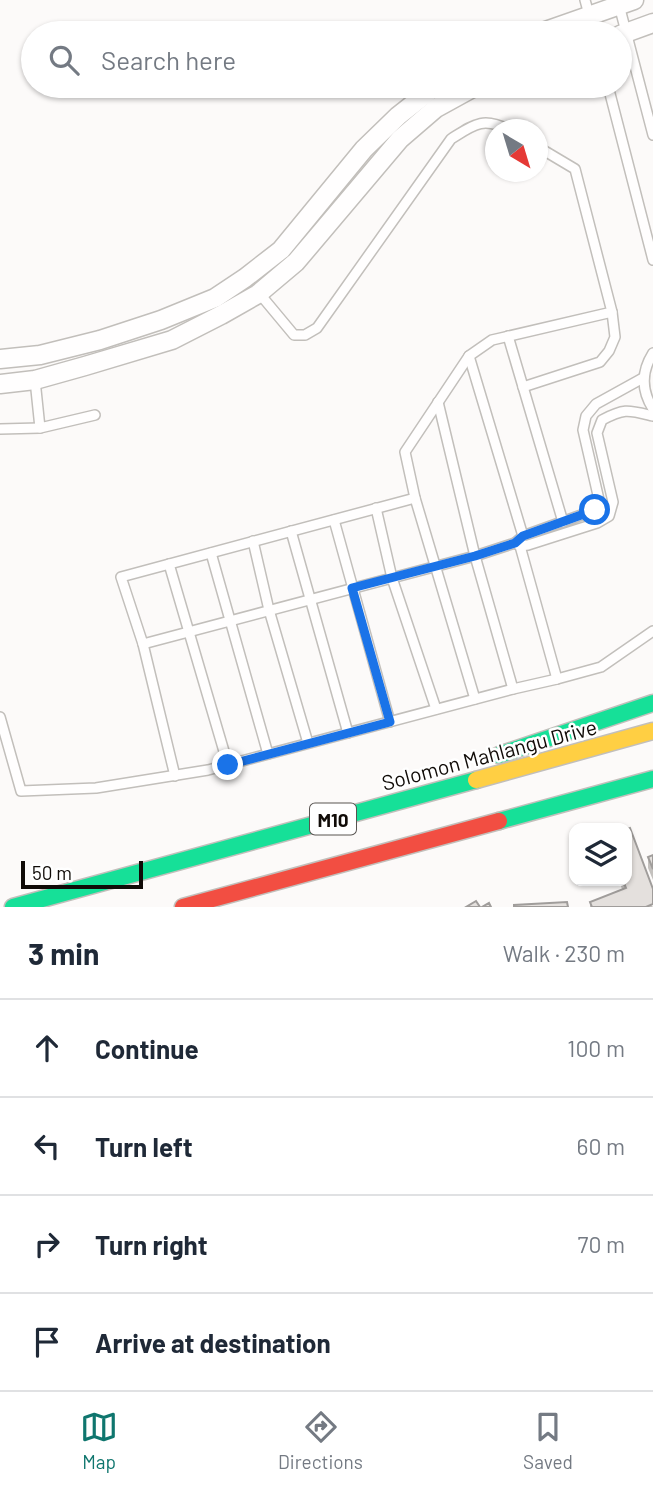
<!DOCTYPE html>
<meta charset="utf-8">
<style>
:root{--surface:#fff;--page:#f6f6f7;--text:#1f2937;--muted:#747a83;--line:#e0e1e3;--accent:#0f766e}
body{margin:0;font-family:Barlow,sans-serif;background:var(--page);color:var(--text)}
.controls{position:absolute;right:21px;bottom:21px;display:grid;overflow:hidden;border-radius:14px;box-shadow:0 2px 5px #0004}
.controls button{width:63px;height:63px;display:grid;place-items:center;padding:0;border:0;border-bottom:2px solid var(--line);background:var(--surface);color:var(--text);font:35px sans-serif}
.compass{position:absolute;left:485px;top:119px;width:63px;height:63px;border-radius:50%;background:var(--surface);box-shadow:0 2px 5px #0004;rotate:142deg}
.scale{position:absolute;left:21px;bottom:18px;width:122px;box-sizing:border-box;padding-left:7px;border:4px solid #100b07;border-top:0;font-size:19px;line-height:24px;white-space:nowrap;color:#100b07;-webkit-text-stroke:5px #fff;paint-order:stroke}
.stop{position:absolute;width:21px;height:21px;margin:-16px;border:5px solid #1a73e8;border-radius:50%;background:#fff}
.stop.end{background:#1a73e8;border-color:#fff;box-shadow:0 2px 7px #0008}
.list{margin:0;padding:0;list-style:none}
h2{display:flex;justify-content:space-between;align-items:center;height:91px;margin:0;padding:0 28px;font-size:30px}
h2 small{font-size:23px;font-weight:400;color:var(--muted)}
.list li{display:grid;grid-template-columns:46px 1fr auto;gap:21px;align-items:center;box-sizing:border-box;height:98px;padding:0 28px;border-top:2px solid var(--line)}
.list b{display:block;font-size:26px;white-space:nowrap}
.list em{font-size:23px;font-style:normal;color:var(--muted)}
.icon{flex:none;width:38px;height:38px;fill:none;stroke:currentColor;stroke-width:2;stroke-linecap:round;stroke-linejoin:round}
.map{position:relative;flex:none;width:653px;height:907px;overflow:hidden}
.search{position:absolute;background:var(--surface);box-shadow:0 2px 5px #0004;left:21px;right:21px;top:21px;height:77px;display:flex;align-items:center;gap:18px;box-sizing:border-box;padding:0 24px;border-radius:38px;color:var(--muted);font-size:26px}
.sheet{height:483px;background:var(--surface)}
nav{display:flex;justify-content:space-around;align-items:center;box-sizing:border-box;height:98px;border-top:2px solid var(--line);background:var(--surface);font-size:19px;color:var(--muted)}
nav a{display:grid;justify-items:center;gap:4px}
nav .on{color:var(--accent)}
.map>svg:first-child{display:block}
</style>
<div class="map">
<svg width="653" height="907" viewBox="0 0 653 907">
<rect width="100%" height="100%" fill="#fcfaf9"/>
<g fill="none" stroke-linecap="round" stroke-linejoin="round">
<g stroke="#c2bfbb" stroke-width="12">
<g id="lane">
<polyline points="585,0 594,33"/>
<polyline points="619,5 653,135"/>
<polyline points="608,86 653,260"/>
<path d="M259 293 294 335H305L317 328 451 139C473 125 483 116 509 130"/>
<polyline points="508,336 563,522"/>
<path d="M653 353C641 372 641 390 653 409"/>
<polyline points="469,356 523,536"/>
<path d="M643 378 596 404 586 416 583 430 600 504 595 510 523 536 515 543 520 546 528 545 597 523 609 516 613 502 597 433 602 420C625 408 628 410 653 416"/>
<polyline points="35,380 40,428 95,415"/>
<polyline points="523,387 600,362 609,351 615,337 612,312"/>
<polyline points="438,402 475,556 513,689"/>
<polyline points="0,429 40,428"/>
<polyline points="415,498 475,699"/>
<polyline points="376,508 392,578 436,709"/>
<polyline points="334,520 390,722"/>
<polyline points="291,531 348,733"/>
<polyline points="253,541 269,610 308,743"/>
<polyline points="520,546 557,679"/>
<polyline points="211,553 268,754"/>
<polyline points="169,564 228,765"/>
<polyline points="143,644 475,556 515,543"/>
<polyline points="0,717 21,791 96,788 208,770 513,689 557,679 601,667 653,631"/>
<polyline points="175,776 143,644 121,577 415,498 405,452 469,356 492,340 612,312 575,169 538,147"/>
</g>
</g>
<g stroke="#c2bfbb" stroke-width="21">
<g id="street">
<polyline points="540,33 634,0"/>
<polyline points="620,35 653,23"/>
<polyline points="0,359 40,355 100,340 161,320 215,298 245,278 281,250 364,149 398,116 436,86"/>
<polyline points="0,384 35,380 85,366 172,340 221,315 258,294 296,262 400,139 436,108 476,86"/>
</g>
</g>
<g stroke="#c2bfbb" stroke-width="19">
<g id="fast">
<polyline points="499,755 653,703"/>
<polyline points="499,821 653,779"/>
<polyline points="13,907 476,780"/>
</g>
</g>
<g stroke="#c2bfbb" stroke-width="19">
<polyline id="slow" points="476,780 653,731"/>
</g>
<g stroke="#c2bfbb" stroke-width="19">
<polyline id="jam" points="183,907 499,821"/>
</g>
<use href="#lane" stroke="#fffefe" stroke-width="9"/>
<use href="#street" stroke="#fffefe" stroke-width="18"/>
<use href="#fast" stroke="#16e098" stroke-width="16"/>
<use href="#slow" stroke="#ffcf43" stroke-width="16"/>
<use href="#jam" stroke="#f24e42" stroke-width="16"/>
</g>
<g fill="#c4c1be">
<polygon points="653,855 653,880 648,868 648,857"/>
<polygon points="619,881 627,881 653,907 590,907 590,902 622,889"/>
</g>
<g fill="#e4e0dd" stroke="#a09d9b" stroke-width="2">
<polygon points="630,828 653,889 653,904 646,907 592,907 590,902 626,888 623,881 627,881 627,829"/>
<polygon points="653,855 653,869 648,857"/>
<polygon points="476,901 480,907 466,907"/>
<polygon points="567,902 568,907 514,907 514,905"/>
<polygon points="489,903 491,907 482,907"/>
</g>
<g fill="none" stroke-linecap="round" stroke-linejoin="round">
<polyline stroke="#1a73e8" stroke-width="9" points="228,765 390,722 352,588 475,556 515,543 523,536 595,510"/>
</g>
<g text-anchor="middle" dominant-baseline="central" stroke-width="5" stroke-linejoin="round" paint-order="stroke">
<rect fill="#fff" stroke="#585451" stroke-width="2" x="310" y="803.5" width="46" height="31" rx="5"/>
<g font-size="19" font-weight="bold" fill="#100b07">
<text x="333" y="819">M10</text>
</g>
<g font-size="21" fill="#100b07" stroke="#fff">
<text transform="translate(489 754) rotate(-15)">Solomon Mahlangu Drive</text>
</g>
</g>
</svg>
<div class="controls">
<button><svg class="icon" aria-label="layers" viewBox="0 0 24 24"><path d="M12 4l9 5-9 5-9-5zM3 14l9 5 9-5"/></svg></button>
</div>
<svg class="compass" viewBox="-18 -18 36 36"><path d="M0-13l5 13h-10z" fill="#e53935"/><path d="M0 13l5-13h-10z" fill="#747a83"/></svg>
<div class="scale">50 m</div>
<div class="stop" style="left:595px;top:510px"></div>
<div class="stop end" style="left:228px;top:765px"></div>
<div class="search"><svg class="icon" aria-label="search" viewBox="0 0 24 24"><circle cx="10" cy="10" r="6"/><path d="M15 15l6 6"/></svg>Search here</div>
</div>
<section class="sheet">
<h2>3 min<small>Walk · 230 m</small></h2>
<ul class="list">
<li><svg class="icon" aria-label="ahead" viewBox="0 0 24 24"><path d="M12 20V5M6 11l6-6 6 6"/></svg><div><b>Continue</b></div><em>100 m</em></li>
<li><svg class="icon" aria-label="left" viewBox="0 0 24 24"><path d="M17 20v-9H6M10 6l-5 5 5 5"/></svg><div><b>Turn left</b></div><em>60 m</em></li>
<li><svg class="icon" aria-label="right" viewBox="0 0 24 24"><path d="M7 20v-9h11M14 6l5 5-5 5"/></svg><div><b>Turn right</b></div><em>70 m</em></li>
<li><svg class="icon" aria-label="arrive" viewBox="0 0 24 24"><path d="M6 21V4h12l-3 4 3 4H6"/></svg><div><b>Arrive at destination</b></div></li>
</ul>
</section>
<nav>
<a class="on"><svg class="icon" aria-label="map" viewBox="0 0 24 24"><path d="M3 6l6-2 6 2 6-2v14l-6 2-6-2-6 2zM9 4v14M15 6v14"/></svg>Map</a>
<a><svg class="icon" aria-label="directions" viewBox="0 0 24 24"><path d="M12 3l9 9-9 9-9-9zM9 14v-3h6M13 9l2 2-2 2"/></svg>Directions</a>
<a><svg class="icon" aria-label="saved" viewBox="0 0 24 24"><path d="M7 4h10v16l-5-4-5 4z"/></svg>Saved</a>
</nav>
